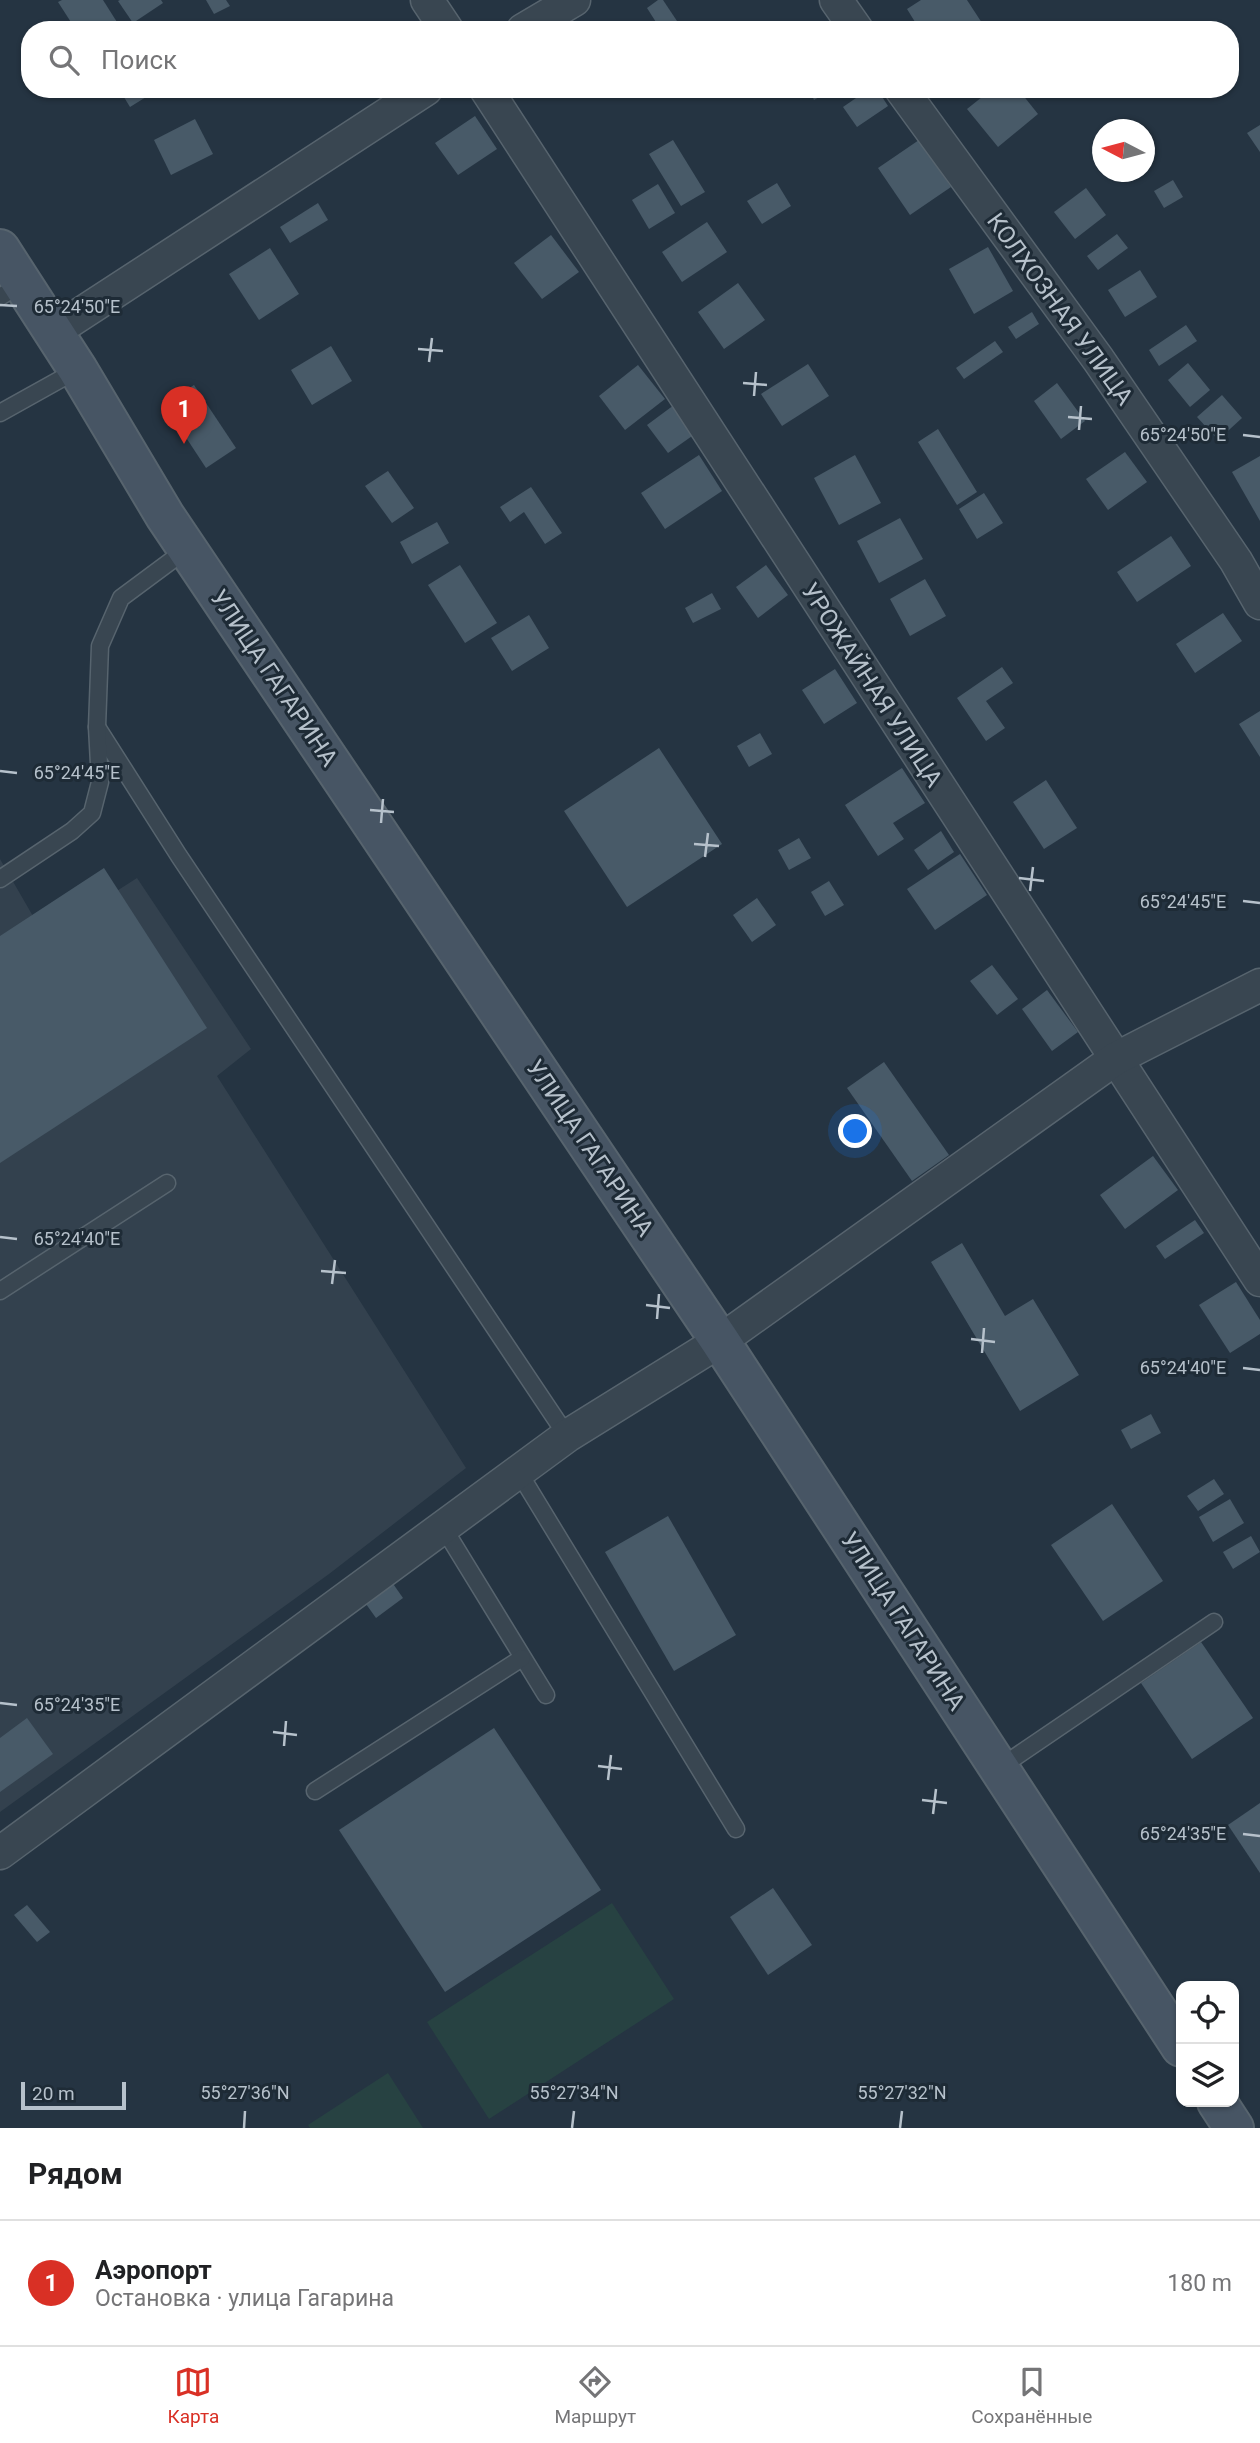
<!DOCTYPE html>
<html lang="ru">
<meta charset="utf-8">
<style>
:root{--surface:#fff;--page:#f6f6f6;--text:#202124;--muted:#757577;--line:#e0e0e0;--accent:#d93025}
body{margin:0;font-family:Roboto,sans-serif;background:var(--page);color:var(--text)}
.controls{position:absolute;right:21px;bottom:21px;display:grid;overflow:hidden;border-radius:14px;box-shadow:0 2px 5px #0004}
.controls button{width:63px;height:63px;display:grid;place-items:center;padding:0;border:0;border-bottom:2px solid var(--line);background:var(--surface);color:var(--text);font:35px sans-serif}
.compass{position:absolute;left:1092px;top:119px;width:63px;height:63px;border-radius:50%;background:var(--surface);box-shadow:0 2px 5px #0004;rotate:276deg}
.scale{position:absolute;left:21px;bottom:18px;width:105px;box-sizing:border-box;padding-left:7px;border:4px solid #b6c1cb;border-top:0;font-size:19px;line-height:24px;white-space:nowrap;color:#b6c1cb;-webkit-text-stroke:5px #1e2b36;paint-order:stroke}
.you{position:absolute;left:856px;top:1132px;width:24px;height:24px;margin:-18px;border:5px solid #fff;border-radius:50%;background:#1a73e8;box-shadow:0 0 0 10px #1a73e833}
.badge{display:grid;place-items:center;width:46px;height:46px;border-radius:50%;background:var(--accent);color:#fff;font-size:23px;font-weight:700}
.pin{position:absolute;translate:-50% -58px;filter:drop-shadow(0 2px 4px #0008)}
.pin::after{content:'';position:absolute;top:37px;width:24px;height:21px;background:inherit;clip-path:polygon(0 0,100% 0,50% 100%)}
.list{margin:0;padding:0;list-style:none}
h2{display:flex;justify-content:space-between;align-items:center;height:91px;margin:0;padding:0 28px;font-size:30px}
h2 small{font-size:23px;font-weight:400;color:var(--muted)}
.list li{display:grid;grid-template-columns:46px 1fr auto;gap:21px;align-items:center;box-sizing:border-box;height:126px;padding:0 28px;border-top:2px solid var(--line)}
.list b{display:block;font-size:26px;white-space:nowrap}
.list p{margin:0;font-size:23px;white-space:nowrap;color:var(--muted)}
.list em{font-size:23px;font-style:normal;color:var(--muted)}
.icon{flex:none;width:38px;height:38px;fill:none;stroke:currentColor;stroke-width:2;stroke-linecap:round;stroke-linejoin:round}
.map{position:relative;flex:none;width:1260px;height:2128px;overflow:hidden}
.search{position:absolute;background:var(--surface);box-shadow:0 2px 5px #0004;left:21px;right:21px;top:21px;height:77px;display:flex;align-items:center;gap:18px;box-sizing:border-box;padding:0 24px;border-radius:28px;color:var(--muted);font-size:26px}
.sheet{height:217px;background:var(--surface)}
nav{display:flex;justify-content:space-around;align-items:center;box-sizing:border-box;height:98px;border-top:2px solid var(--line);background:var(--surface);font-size:19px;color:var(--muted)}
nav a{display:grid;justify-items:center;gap:4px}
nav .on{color:var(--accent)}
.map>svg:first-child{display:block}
</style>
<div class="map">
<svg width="1260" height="2128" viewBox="0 0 1260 2128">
<rect width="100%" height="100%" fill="#253442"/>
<polygon fill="#33414e" points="0,859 45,937 137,878 251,1049 217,1076 466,1468 329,1574 0,1812"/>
<g fill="#274242">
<polygon points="612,1903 674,1999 489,2119 427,2022"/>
<polygon points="388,2073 423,2128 310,2128 308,2125"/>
</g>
<g fill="#485a68">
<polygon points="62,0 103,0 122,30 76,30 58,2"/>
<polygon points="120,0 161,0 163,3 133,23 118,1"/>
<polygon points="206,0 226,0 230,6 214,14"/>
<polygon points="658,0 663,0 683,30 661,30 647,8"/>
<polygon points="921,0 967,0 982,23 972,30 920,30 907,9"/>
<polygon points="119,89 159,89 130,107"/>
<polygon points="809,89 833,89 814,100"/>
<polygon points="869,89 877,89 888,106 857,127 843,107"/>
<polygon points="992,89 1018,89 1038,114 998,147 967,109"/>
<polygon points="475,116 497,149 458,175 435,143"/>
<polygon points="195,119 213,154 171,175 154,140"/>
<polygon points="1260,125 1260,152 1247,133"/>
<polygon points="673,140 705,192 681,206 649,154"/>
<polygon points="919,140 951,187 910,215 878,168"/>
<polygon points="1173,180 1183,197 1164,208 1154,191"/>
<polygon points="777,183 791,206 762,224 747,201"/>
<polygon points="658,184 675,213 649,229 632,200"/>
<polygon points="1086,188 1106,215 1075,239 1054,212"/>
<polygon points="318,203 328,220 290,243 280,227"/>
<polygon points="707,222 727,252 682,282 662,252"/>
<polygon points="1117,234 1128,248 1098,270 1087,256"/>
<polygon points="551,235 579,272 542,299 514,263"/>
<polygon points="988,247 1013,291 974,314 949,269"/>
<polygon points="270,248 299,294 259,320 229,274"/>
<polygon points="1140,270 1157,297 1125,317 1108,290"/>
<polygon points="738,283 765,320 724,349 698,312"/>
<polygon points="1032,312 1039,324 1016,339 1008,327"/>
<polygon points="1186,325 1197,341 1159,366 1149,350"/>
<polygon points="995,341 1003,352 964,379 956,368"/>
<polygon points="331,346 352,381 312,405 291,370"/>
<polygon points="1188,363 1210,390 1190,407 1168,380"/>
<polygon points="808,364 829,396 782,426 761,394"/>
<polygon points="638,365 665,399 625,430 599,396"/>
<polygon points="1057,383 1085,421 1061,439 1034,401"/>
<polygon points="194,385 236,448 206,468 164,404"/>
<polygon points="1222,395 1242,418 1218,440 1197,417"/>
<polygon points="674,405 695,434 668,453 647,425"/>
<polygon points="938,429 977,492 957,505 918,442"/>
<polygon points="1125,452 1147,482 1108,510 1086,479"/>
<polygon points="699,455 722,491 665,529 641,493"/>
<polygon points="855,455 881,503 839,525 814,478"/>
<polygon points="1260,456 1260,521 1232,472"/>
<polygon points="388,471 414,508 392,523 365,486"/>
<polygon points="531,487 562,533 545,544 524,512 510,522 500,507"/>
<polygon points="984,493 1003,523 977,539 959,509"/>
<polygon points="900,518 923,559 879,583 857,541"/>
<polygon points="437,522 449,543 412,564 400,542"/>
<polygon points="1171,536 1191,566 1137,602 1117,572"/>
<polygon points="460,565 497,623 465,643 428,585"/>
<polygon points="766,565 788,595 758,618 736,587"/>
<polygon points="925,579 946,616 910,636 890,599"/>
<polygon points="712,593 721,609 693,623 685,608"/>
<polygon points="1223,613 1242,641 1195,673 1176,644"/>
<polygon points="529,615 549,648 512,671 491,638"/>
<polygon points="1002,667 1013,683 986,701 1005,728 986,741 957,698"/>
<polygon points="835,669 857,703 824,724 802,690"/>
<polygon points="1260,711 1260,757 1239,724"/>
<polygon points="760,733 772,754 749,767 737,746"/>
<polygon points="659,748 722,844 627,907 564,811"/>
<polygon points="902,768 925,803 893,823 904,839 878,856 845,805"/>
<polygon points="1046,780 1077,828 1044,849 1013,802"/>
<polygon points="941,831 954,852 928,870 914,850"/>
<polygon points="799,838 811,858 789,870 778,850"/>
<polygon points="960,854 987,895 935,930 907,889"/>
<polygon points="104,868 207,1028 0,1163 0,936"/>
<polygon points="829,881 844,905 825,916 811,892"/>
<polygon points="757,898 776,925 752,942 733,915"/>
<polygon points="992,965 1018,999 997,1015 970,981"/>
<polygon points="1047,990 1078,1032 1052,1051 1022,1009"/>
<polygon points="884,1062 949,1155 912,1181 847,1088"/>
<polygon points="1153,1156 1178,1190 1125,1229 1100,1195"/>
<polygon points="1195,1220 1204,1233 1165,1259 1156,1246"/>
<polygon points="962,1243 1005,1316 1033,1299 1079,1375 1020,1411 931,1262"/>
<polygon points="1236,1282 1260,1320 1260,1334 1230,1353 1199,1305"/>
<polygon points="1151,1414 1161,1433 1131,1449 1121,1430"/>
<polygon points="1214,1479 1224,1494 1198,1511 1187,1496"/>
<polygon points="1230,1499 1244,1523 1213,1542 1199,1517"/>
<polygon points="1112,1504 1163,1581 1103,1621 1051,1545"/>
<polygon points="668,1516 736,1635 674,1671 605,1552"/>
<polygon points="1251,1536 1260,1552 1233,1569 1223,1552"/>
<polygon points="389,1578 403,1598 376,1618 361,1597"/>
<polygon points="1201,1642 1253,1718 1192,1759 1141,1683"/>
<polygon points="27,1718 53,1754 0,1792 0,1738"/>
<polygon points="494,1728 601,1890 445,1992 339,1830"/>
<polygon points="1260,1803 1260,1873 1228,1825"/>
<polygon points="773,1888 812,1945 768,1975 730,1917"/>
<polygon points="27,1905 50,1932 37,1942 14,1915"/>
</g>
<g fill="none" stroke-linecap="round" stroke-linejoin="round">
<g stroke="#57646e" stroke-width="19">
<g id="service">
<polyline points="0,297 21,284"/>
<polyline points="0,413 77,370"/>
<polyline points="97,727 179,856 567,1436"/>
<polyline points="0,879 72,831 92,813 100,782 97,727 100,646 121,598 187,549"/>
<polyline points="0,1291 167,1183"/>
<polyline points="518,1471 736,1829"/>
<polyline points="443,1527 546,1695"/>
<polyline points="999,1768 1214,1622"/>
<polyline points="315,1791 522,1658"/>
</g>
</g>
<g stroke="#57646e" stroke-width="35">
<g id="minor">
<polyline points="427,0 447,30"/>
<polyline points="836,0 857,30"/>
<polyline points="523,30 574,0"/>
<polyline points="486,89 1260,1280"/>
<polyline points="901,89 1098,359 1236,561 1260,603"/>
<polyline points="53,332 426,89"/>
<polyline points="0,1853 567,1436 720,1341 1115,1059 1260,985"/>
</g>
</g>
<g stroke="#57646e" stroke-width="42">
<g id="secondary">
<polyline points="0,249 78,370 165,516 720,1341 1181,2047"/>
<polyline points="1217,2102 1234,2128"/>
</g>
</g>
<use href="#service" stroke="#394651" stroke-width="16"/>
<use href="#minor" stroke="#394651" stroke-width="32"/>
<use href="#secondary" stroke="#475564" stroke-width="38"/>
</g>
<path fill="none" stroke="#b6c1cb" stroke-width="2.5" d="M0 305 17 306M418 349 443 351M429 362 432 338M743 383 767 385M754 396 756 372M1068 417 1092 419M1079 430 1081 406M1243 435 1260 437M0 771 17 773M370 810 394 812M381 823 383 799M694 844 719 846M705 857 708 833M1019 878 1044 881M1030 891 1033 867M1243 901 1260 903M0 1237 17 1239M321 1271 346 1273M332 1284 335 1260M646 1305 670 1308M657 1319 659 1294M971 1339 995 1342M982 1353 984 1328M1243 1368 1260 1370M0 1703 17 1705M273 1732 297 1735M284 1746 286 1721M598 1766 622 1769M608 1780 611 1755M922 1800 947 1803M933 1814 936 1789M1243 1834 1260 1836M244 2128 245 2111M572 2128 574 2111M900 2128 902 2111"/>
<g text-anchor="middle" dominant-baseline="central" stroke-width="6" stroke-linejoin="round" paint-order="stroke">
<g font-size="24" fill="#b6c1cb" stroke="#1e2b36">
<text transform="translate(1060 309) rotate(54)">КОЛХОЗНАЯ УЛИЦА</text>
<text transform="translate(274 678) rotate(56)">УЛИЦА ГАГАРИНА</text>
<text transform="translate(872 685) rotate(57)">УРОЖАЙНАЯ УЛИЦА</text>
<text transform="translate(590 1148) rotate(56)">УЛИЦА ГАГАРИНА</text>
<text transform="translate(903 1621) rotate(57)">УЛИЦА ГАГАРИНА</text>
</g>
</g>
<g font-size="18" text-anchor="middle" fill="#b6c1cb" stroke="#1e2b36" stroke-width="6" stroke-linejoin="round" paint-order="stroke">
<text x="77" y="313">65°24'50"E</text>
<text x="1183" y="441">65°24'50"E</text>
<text x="77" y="779">65°24'45"E</text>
<text x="1183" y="908">65°24'45"E</text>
<text x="77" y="1245">65°24'40"E</text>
<text x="1183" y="1374">65°24'40"E</text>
<text x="77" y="1711">65°24'35"E</text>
<text x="1183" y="1840">65°24'35"E</text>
<text x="245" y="2099">55°27'36"N</text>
<text x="574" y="2099">55°27'34"N</text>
<text x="902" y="2099">55°27'32"N</text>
</g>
</svg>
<div class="controls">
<button><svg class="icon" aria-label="locate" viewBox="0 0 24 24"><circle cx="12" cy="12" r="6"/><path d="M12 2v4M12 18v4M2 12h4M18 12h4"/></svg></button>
<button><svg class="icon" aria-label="layers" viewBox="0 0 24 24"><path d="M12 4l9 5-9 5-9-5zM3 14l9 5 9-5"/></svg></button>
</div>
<svg class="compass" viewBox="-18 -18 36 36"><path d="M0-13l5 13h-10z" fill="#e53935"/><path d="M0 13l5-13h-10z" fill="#757577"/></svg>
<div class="scale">20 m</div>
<div class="you"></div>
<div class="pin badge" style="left:184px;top:444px">1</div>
<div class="search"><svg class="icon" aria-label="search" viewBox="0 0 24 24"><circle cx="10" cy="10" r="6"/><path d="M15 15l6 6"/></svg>Поиск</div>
</div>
<section class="sheet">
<h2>Рядом<small></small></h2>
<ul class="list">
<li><span class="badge">1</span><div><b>Аэропорт</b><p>Остановка · улица Гагарина</p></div><em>180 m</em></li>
</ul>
</section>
<nav>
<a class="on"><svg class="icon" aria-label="map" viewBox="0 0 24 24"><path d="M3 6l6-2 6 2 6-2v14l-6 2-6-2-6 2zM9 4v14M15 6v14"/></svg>Карта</a>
<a><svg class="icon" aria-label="directions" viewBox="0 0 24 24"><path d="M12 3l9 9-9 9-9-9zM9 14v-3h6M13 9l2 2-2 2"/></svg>Маршрут</a>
<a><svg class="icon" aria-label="saved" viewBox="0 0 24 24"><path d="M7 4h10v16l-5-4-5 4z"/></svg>Сохранённые</a>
</nav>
